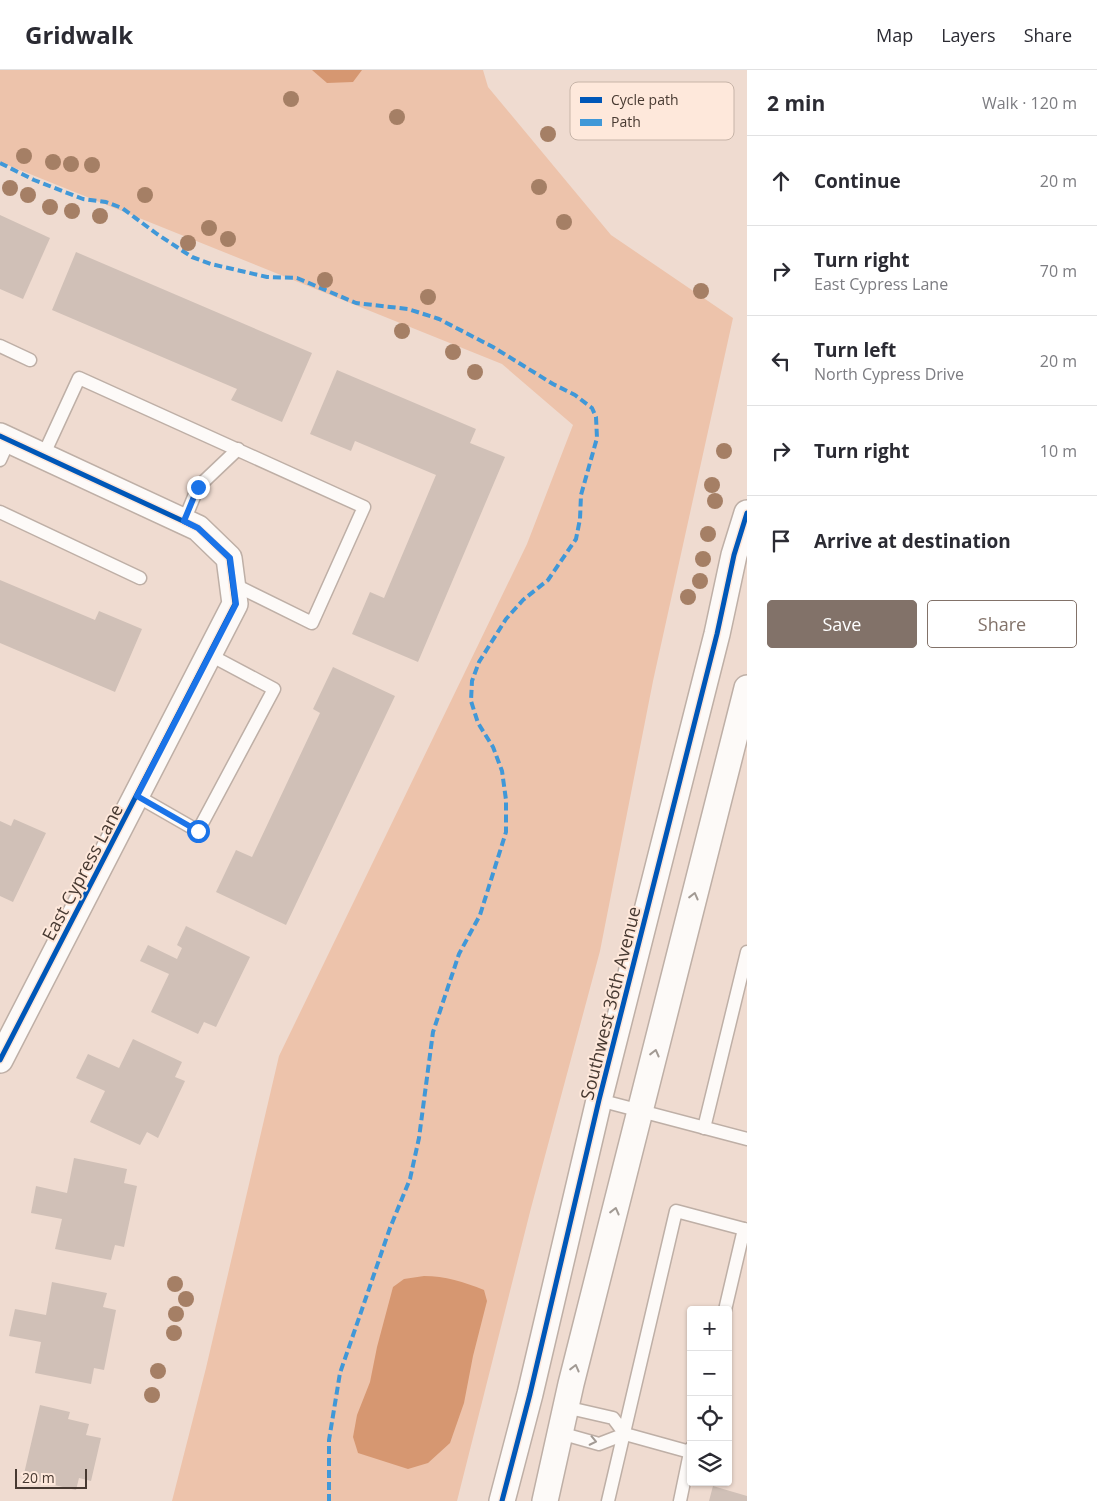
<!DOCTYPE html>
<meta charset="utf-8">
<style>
:root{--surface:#fff;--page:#f7f7f7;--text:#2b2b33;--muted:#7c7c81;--line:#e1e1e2;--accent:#827269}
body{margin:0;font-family:"Open Sans",sans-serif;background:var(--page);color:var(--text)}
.controls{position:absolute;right:15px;bottom:15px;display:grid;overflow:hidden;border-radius:5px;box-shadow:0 1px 4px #0004}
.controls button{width:45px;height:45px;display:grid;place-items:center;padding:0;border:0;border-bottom:1px solid var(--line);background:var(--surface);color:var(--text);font:25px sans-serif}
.scale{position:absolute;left:15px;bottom:12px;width:72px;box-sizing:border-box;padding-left:5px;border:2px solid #473931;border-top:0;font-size:14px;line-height:18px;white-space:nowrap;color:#473931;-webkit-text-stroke:4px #fee8db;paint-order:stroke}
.stop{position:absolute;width:15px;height:15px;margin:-11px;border:4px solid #1a73e8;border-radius:50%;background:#fff}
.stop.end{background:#1a73e8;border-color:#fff;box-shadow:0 1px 5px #0008}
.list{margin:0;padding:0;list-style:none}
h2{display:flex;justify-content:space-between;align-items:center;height:65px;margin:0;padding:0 20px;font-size:21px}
h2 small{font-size:16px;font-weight:400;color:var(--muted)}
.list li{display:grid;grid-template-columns:32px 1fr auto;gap:15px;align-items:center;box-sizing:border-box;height:90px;padding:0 20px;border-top:1px solid var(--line)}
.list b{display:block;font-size:19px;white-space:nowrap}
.list p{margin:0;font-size:16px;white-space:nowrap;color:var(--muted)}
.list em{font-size:16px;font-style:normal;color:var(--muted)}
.actions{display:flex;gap:10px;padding:15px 20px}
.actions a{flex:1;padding:11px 0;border:1px solid var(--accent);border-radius:5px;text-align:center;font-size:18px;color:var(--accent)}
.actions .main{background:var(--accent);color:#fff}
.icon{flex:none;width:28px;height:28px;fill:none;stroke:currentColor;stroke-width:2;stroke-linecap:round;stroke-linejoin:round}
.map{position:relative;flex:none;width:747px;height:1431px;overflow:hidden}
header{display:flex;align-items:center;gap:30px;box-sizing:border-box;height:70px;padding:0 25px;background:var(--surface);border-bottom:1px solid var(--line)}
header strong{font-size:24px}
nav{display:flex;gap:28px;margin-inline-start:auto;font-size:18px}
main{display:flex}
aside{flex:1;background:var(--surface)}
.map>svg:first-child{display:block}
</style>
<header>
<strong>Gridwalk</strong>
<nav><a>Map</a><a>Layers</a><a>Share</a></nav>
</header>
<main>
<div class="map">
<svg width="747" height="1431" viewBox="0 0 747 1431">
<rect width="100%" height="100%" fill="#efdbd0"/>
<polygon fill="#edc3ab" points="0,0 483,0 488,17 611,165 733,248 653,611 600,881 531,1138 457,1431 172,1431 206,1298 279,986 527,474 573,355 502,294 0,92"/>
<g fill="#d69771">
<polygon points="312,0 362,0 353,12 327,13"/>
<path d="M424 1206C445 1206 464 1212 484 1220L487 1231 473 1286 464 1333 450 1373 428 1393 408 1399 358 1383 353 1367 357 1345 370 1312 377 1277 393 1217 404 1209Z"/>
</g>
<g fill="#d0c0b7">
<polygon points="0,145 50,168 23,229 0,219"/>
<polygon points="76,182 312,283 282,352 231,330 237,319 52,240"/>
<polygon points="337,300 476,359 470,373 505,387 418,592 352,564 370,522 384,528 436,405 355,371 351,381 310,364"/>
<polygon points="0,510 95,550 99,541 142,559 115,622 0,573"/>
<polygon points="333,597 395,626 286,855 216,822 236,780 252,787 320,643 313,639"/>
<polygon points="14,749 46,763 13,832 0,826 0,751 11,756"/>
<polygon points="186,856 250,887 216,957 204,952 198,964 151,942 169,904 140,891 148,875 177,889 182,878 177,875"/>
<polygon points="133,969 182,992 175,1007 185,1011 158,1068 147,1062 140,1075 90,1052 105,1021 76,1008 88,984 119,998"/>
<polygon points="74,1088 127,1099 124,1113 137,1116 124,1177 115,1175 111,1190 55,1179 62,1149 31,1143 36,1116 67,1123"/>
<polygon points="52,1212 107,1223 103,1237 116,1240 104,1300 94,1298 91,1314 35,1303 41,1272 9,1266 15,1239 46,1245"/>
<polygon points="40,1335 70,1342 68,1349 89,1354 86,1365 101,1368 91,1411 79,1408 76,1420 23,1408"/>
<polygon points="713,1416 747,1426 747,1431 709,1431"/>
</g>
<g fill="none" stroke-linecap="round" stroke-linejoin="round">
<g stroke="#beafa6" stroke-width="15">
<g id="service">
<polyline points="0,276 30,290"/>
<polyline points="43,386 79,308 364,437 312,553 233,514"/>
<polyline points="0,390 9,370"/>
<polyline points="0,442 140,508"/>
<polyline points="184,451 198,417 238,379"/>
<polyline points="137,726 198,761 274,619 210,585"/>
<polyline points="599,1030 747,1069"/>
<polyline points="704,1058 747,882"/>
<polyline points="725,1240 744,1159 747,1160"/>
<polyline points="565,1337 613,1348 625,1364 690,1382"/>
<polyline points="560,1363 599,1374 625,1364"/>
<polyline points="608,1431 676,1141 744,1159"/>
<polyline points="680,1431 691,1378"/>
</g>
</g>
<g stroke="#beafa6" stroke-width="28">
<g id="minor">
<polyline points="0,366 198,458 229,488 235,534 0,990"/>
<polyline points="502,1431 530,1324 599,1030 717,564 734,485 747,443"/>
<polyline points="545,1431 571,1314 747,618"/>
</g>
</g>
<use href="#service" stroke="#fdfaf8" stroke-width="12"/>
<use href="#minor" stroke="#fdfaf8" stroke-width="25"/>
<polyline stroke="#4098d8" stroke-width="4" stroke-dasharray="8 4" stroke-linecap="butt" points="0,93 34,110 83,129 106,132 122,138 157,164 192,187 211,194 267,207 297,208 356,233 408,239 439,249 493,277 553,314 575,325 592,338 596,347 597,368 581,425 580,449 576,469 548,510 523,530 506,549 479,592 472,611 471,631 478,653 493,677 502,701 506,730 506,762 480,845 459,884 433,962 419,1068 410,1109 390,1158 340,1303 329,1370 329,1431"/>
<g stroke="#fee8db" stroke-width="8">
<g id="cycleway">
<polyline points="0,366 198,458 229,488 235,534 0,990"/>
<polyline points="502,1431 530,1324 599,1030 717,564 734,485 747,443"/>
</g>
</g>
<use href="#cycleway" stroke="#0057b8" stroke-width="5"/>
</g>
<g fill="#a57f65">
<circle cx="291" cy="29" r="8"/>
<circle cx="397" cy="47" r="8"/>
<circle cx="548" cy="64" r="8"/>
<circle cx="24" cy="86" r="8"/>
<circle cx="53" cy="92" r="8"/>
<circle cx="71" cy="94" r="8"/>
<circle cx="92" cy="95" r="8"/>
<circle cx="539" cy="117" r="8"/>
<circle cx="10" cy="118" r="8"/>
<circle cx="28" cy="125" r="8"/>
<circle cx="145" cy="125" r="8"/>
<circle cx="50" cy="137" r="8"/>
<circle cx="72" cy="141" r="8"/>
<circle cx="100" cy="146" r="8"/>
<circle cx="564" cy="152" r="8"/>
<circle cx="209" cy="158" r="8"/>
<circle cx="228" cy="169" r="8"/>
<circle cx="188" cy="173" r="8"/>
<circle cx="325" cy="210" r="8"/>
<circle cx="701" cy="221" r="8"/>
<circle cx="428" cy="227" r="8"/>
<circle cx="402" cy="261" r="8"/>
<circle cx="453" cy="282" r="8"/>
<circle cx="475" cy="302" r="8"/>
<circle cx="724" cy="381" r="8"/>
<circle cx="712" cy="415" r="8"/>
<circle cx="715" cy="431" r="8"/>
<circle cx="708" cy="464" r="8"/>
<circle cx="703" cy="489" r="8"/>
<circle cx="700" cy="511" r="8"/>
<circle cx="688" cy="527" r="8"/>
<circle cx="175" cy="1214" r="8"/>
<circle cx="186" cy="1229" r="8"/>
<circle cx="176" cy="1244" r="8"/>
<circle cx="174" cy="1263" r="8"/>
<circle cx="158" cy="1301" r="8"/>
<circle cx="152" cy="1325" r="8"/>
</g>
<defs><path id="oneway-chevron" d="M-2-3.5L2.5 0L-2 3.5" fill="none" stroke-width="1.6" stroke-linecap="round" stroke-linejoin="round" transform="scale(1.25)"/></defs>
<g stroke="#a29a94">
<use href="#oneway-chevron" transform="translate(694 826) rotate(-76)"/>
<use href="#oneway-chevron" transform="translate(655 983) rotate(-76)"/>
<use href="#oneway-chevron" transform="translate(615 1141) rotate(-76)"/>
<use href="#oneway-chevron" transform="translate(575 1298) rotate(-76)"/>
<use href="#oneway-chevron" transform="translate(593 1371) rotate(12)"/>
</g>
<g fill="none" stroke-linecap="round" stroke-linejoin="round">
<polyline stroke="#1a73e8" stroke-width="6" points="198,417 184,451 198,458 230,488 236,534 137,726 198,761"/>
</g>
<g text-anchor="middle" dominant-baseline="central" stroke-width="4" stroke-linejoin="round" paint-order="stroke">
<g font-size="18" fill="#473931" stroke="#fee8db">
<text transform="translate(82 802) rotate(-62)">East Cypress Lane</text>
<text transform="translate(610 933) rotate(-76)">Southwest 36th Avenue</text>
</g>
</g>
<rect x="570" y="12" width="164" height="58" rx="8" fill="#fee8db" stroke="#c7b4a8" stroke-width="1"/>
<rect x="580" y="27" width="22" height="6" fill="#0057b8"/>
<rect x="580" y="49" width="22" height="7" fill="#4098d8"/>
<g font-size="14" fill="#473931">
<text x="611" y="35">Cycle path</text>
<text x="611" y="57">Path</text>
</g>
</svg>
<div class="controls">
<button>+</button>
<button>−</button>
<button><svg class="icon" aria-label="locate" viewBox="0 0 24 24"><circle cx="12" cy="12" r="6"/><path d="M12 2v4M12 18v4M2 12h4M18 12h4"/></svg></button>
<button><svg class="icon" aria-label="layers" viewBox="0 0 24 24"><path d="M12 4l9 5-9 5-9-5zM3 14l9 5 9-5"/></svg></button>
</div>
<div class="scale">20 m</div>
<div class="stop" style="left:198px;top:761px"></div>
<div class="stop end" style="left:198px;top:417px"></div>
</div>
<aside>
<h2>2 min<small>Walk · 120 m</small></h2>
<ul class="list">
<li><svg class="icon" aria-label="ahead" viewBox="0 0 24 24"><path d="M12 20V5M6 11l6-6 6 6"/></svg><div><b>Continue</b></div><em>20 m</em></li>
<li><svg class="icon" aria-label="right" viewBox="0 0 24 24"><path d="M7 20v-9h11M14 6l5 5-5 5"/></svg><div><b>Turn right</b><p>East Cypress Lane</p></div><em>70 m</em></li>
<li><svg class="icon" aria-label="left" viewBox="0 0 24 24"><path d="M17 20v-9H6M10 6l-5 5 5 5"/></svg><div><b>Turn left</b><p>North Cypress Drive</p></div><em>20 m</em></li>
<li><svg class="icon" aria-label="right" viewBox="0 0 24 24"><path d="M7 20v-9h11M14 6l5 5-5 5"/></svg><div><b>Turn right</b></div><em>10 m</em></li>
<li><svg class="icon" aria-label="arrive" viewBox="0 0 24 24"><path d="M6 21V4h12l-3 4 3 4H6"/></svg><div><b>Arrive at destination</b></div></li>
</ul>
<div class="actions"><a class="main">Save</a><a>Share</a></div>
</aside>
</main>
